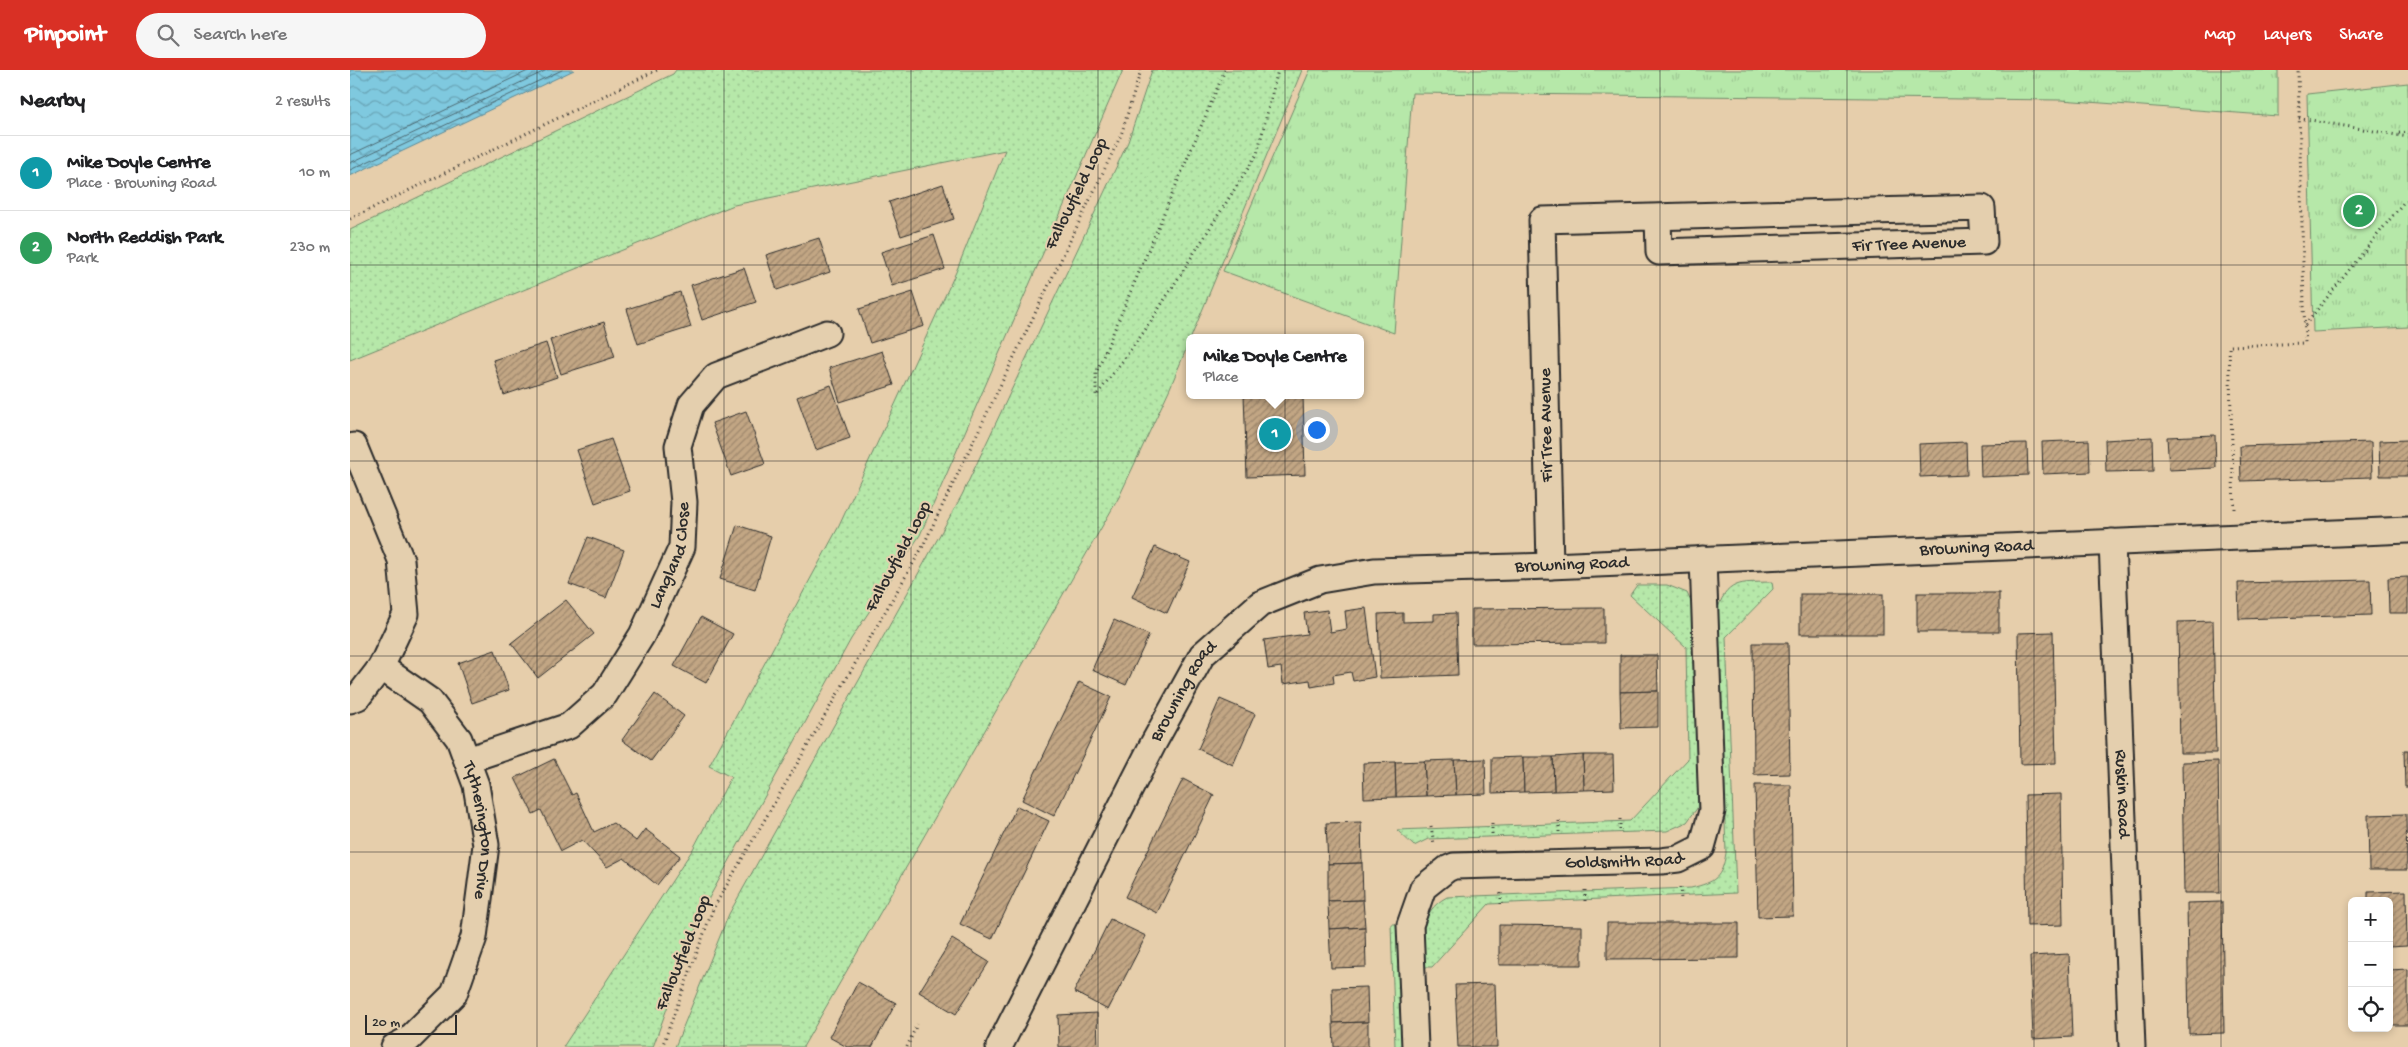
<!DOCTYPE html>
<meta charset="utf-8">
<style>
:root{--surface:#fff;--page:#f6f6f6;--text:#202124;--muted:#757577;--line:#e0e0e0;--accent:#d93025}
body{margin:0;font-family:"Gochi Hand",sans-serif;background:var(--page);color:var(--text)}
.controls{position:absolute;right:15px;bottom:15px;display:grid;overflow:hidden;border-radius:8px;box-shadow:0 2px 8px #0003}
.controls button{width:45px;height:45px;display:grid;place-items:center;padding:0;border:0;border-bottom:1px solid var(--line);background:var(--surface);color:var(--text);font:25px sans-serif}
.scale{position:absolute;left:15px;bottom:12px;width:92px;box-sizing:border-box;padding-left:5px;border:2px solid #2b2b2b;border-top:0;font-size:14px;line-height:18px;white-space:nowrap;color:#2b2b2b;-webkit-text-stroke:4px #e4cfae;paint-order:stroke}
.you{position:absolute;left:966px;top:359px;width:18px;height:18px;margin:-12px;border:4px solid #fff;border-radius:50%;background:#1a73e8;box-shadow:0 0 0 8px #1a73e833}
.badge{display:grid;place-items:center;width:32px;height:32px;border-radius:50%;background:var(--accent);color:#fff;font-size:16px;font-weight:700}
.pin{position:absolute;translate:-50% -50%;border:2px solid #fff;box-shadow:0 1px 5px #0006}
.popup{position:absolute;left:836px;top:264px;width:178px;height:65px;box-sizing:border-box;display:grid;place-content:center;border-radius:8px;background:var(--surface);filter:drop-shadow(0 1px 4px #0005);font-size:16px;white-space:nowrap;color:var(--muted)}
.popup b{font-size:19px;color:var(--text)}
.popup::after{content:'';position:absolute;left:50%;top:100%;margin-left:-10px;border:10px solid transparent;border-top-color:var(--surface)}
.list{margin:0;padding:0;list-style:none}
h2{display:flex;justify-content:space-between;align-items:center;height:65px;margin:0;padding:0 20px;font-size:21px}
h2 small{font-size:16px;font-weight:400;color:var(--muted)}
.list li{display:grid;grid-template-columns:32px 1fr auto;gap:15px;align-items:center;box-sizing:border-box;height:75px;padding:0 20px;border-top:1px solid var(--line)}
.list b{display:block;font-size:19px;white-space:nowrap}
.list p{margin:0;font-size:16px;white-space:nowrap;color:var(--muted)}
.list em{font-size:16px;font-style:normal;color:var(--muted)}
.icon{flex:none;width:28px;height:28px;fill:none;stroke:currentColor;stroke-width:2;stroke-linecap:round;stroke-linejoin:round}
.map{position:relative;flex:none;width:2058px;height:977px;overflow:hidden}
header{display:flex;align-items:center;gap:30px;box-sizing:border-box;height:70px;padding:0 25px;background:var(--accent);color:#fff}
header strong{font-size:24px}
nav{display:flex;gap:28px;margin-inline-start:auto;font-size:18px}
.search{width:350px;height:45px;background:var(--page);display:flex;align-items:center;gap:12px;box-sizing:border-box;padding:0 18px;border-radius:28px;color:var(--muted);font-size:19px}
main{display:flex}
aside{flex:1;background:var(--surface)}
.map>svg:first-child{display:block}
</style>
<header>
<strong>Pinpoint</strong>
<div class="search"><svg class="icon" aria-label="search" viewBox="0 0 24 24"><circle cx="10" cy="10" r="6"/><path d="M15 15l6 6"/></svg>Search here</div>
<nav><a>Map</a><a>Layers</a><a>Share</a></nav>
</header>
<main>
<aside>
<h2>Nearby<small>2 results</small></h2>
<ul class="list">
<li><span class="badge" style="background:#0f9aa8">1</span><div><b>Mike Doyle Centre</b><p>Place · Browning Road</p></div><em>10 m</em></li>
<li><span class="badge" style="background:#2e9e5b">2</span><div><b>North Reddish Park</b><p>Park</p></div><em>230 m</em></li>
</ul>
</aside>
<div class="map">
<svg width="2058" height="977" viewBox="0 0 2058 977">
<defs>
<pattern id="grass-dots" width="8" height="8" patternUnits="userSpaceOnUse" patternTransform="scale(1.25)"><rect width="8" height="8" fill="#b6e8a9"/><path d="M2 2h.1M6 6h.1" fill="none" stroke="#9dc792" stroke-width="1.8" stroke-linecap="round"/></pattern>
<pattern id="park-tufts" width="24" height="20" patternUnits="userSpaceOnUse" patternTransform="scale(1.25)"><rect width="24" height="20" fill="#b6e8a9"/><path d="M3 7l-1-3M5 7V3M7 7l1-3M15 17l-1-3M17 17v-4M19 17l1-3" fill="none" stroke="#9dc792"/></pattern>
<pattern id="water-waves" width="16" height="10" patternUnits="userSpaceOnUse" patternTransform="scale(1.25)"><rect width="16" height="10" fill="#7fc9df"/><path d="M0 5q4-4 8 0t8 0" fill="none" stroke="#68a3b5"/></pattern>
<pattern id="building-hatch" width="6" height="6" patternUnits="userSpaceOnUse" patternTransform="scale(1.25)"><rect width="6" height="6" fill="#c2a684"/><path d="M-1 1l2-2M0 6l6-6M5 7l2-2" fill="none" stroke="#9e876c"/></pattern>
</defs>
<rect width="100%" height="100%" fill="#e6ceab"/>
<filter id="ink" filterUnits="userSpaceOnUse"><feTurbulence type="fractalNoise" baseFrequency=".02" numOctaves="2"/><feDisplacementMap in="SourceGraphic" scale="10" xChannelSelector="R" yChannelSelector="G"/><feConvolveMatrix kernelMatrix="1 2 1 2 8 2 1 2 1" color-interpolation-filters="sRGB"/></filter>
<g filter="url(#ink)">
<g fill="url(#grass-dots)" stroke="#708a6a">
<polygon points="326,0 773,0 570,465 501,569 353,839 303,977 213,977 343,779 381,707 359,696 489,456 606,202 655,80 384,135 0,290 0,160 323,4"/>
<polygon points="802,0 952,0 820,318 769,427 453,977 325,977 379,844 612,425 778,72"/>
<path d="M1422 512 1423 519 1376 567 1386 823 1139 834 1082 897H1075C1074 868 1067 843 1097 827L1341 818C1365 812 1372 808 1376 783L1368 538C1378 508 1396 513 1422 512Z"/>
<polygon points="1287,515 1317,515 1337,523 1343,536 1348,737 1337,752 1317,761 1078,769 1064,776 1047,760 1280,751 1338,689 1336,577 1280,525"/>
<polygon points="1041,854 1049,854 1053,977 1045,977"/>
</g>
<g fill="url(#park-tufts)" stroke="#708a6a">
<polygon points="960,0 1928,0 1928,46 1711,30 1062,23 1044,263 873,201"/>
<polygon points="2058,13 2058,257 1963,262 1957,24"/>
</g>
<polygon fill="url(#water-waves)" stroke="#5d8a97" points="0,0 224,0 0,106"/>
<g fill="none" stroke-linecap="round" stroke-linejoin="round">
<g stroke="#4d6a73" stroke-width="1">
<polyline points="0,85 180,0"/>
<polyline points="0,93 197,0"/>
<polyline points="0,100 212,0"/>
</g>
</g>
<g fill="url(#building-hatch)" stroke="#2b2b2b">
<polygon points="593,114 604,149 551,166 539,132"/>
<polygon points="584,165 595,199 542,216 531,182"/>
<polygon points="469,168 480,202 427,220 416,185"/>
<polygon points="394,198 406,232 352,250 341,215"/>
<polygon points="330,222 341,257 288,274 277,239"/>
<polygon points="563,222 574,256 520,273 509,239"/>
<polygon points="254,252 265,287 211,304 200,270"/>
<polygon points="196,273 207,307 154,325 143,290"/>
<polygon points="532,281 544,315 490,332 479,298"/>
<polygon points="481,315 500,368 466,380 447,327"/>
<polygon points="894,325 953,325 955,405 897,407"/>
<polygon points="396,341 415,394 381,406 362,353"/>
<polygon points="1865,365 1866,398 1819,400 1817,367"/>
<polygon points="1802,367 1803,401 1756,402 1755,370"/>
<polygon points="261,369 280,421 245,433 227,380"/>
<polygon points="1739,370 1740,402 1693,404 1692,372"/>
<polygon points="2058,370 2058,406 2030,406 2029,371"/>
<polygon points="1616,372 1617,405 1570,407 1569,374"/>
<polygon points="2021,372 2022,407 1891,411 1890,376"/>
<polygon points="1677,373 1678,405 1631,407 1630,374"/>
<polygon points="387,455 421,466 405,520 370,509"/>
<polygon points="238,467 274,480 256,528 219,514"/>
<polygon points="805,477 840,492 817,543 782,527"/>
<polygon points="2058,507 2058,543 2039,543 2038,508"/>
<polygon points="2020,510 2021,545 1889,549 1888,513"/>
<rect x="1567" y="523" width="82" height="39"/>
<rect x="1450" y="524" width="83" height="40"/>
<polygon points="216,530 244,564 188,608 161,573"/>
<polygon points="1016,538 1025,607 1003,611 1001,602 983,605 984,613 961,617 960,610 933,614 931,597 918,599 914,570 957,564 954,543 977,540 980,562 997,559 995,541"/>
<polygon points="1254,538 1254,573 1122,574 1122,539"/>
<polygon points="1053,543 1053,552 1084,551 1084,544 1106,543 1108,605 1030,608 1028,544"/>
<polygon points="351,547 383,564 356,613 324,596"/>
<polygon points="764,550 799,565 776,615 742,600"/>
<polygon points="1863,551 1866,683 1830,683 1828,552"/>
<polygon points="1703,562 1706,693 1670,694 1668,563"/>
<polygon points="1403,573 1438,573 1440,704 1404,705"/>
<polygon points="145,580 159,620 122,633 108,593"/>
<polygon points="1270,585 1307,585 1308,621 1270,622"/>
<polygon points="729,612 761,627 704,746 672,730"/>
<polygon points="1308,621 1308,657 1271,658 1270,622"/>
<polygon points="305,624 334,646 301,691 272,670"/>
<polygon points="870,629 905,644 883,695 848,679"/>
<polygon points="2054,681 2058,681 2058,717 2055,717"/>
<polygon points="1233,685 1263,685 1264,719 1234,720"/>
<polygon points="1233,685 1234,720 1204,721 1203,687"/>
<polygon points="1173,687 1174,722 1142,723 1142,688"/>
<polygon points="1173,687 1203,687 1204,721 1174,722"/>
<polygon points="204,689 222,725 226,723 244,762 263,753 286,771 295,759 330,786 307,815 274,788 257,797 232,770 211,781 191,740 183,744 165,708"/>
<polygon points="1135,689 1136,724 1106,725 1104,690"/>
<polygon points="1104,690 1106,725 1076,726 1074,691"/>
<polygon points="1074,691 1076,726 1046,727 1045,692"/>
<polygon points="1868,691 1870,823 1834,823 1832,692"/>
<polygon points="1045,692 1046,727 1014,728 1013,693"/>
<polygon points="833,709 864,725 807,843 775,827"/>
<polygon points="1405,715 1441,715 1443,846 1408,847"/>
<polygon points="1711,724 1713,855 1677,856 1675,725"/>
<polygon points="667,736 699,751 642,869 610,854"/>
<polygon points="2056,744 2057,800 2019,800 2018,745"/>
<polygon points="1011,752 1012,793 978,794 976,753"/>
<polygon points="1012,793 1013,830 978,831 978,794"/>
<polygon points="2056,821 2057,876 2039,877 2039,831 2018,831 2018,822"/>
<polygon points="1013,830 1015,857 979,859 978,831"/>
<polygon points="1872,832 1874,963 1839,964 1837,833"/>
<polygon points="760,849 796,866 758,940 724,922"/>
<polygon points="1257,853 1389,853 1389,888 1257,889"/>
<polygon points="1149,855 1232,856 1232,895 1149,895"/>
<polygon points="1015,857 1016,897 981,898 979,859"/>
<polygon points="602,869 639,892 606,944 569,922"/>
<polygon points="1719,884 1722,967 1683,969 1680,886"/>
<polygon points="2058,899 2058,955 2039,955 2039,900"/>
<polygon points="508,912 546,933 522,977 497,977 479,967"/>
<polygon points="1145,914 1147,977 1108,977 1105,915"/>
<polygon points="1017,917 1018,952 983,953 982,918"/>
<polygon points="747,943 748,977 709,977 708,945"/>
<polygon points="1018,952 1018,977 984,977 983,953"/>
</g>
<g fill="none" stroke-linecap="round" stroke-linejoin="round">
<g stroke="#2b2b2b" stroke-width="29">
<g id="street">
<path id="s1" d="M1762 472 1782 977"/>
<polyline points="1200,496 1192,150 1632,138 1634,172 1309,182 1308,148"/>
<path id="s2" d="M31 597 80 631 109 669 126 715 136 775 124 867 104 924 59 969 44 977"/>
<polyline points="0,630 8,627 31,597 56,544 51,490 4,376"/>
<path id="s3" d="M117 690 219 656 255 624 292 565 332 477 334 432 328 376 341 335 366 306 477 263"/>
<path id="s4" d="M649 977 803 674 852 585 910 534 970 510 1024 501 1200 496 2058 460"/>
<path id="s5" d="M1065 977 1060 855 1073 818 1097 799 1104 796 1311 791 1328 789 1352 777 1362 741 1353 489"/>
</g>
</g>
<g stroke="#2b2b2b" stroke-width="3" stroke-dasharray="1 4" stroke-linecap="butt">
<polyline points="875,0 746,303 746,326 794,262 907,84 928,0"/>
<polyline points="1949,48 2058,67"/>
<polyline points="2049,63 2058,62"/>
<polyline points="0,149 307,0"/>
<polyline points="1955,255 2053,133 2058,130"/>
<polyline points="1884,439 1879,276 1955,273 1948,0"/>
<polyline points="1270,749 1270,763"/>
<polyline points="1209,751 1209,765"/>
<polyline points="1142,753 1142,768"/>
<polyline points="1081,756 1084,774"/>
<polyline points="1330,817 1331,829"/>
<polyline points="1235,820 1235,832"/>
<polyline points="1151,823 1151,835"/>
<polyline points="312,977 363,839 572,478 771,65 791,0"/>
<polyline points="557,977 567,954"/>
</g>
<use href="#street" stroke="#e4cfae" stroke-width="25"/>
</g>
</g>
<path fill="none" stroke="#2b2b2b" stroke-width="1" stroke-opacity="0.55" d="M187 0V977M374 0V977M561 0V977M748 0V977M935 0V977M1123 0V977M1310 0V977M1497 0V977M1684 0V977M1871 0V977M0 195H2058M0 391H2058M0 586H2058M0 782H2058"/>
<g text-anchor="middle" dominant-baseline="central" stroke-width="4" stroke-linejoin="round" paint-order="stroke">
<g font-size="18" fill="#2b2b2b" stroke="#e4cfae">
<text transform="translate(727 124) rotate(-64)">Fallowfield Loop</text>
<text transform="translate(1559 175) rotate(-2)">Fir Tree Avenue</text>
<text transform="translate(1197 355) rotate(-91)">Fir Tree Avenue</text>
<text stroke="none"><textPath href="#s4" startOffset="1241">Browning Road</textPath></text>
<text stroke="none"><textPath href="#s3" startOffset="311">Langland Close</textPath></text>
<text transform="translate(549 487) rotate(-62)">Fallowfield Loop</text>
<text stroke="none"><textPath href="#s4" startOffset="836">Browning Road</textPath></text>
<text stroke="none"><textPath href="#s4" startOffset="401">Browning Road</textPath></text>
<text stroke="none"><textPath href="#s1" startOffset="252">Ruskin Road</textPath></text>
<text stroke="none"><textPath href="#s2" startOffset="202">Tytherington Drive</textPath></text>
<text stroke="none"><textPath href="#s5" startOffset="370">Goldsmith Road</textPath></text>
<text transform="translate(334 883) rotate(-68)">Fallowfield Loop</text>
</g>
</g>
</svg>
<div class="controls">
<button>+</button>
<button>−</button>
<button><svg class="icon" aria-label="locate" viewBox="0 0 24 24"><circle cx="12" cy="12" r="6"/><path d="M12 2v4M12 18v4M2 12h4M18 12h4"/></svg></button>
</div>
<div class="scale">20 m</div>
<div class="you"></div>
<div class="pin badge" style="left:925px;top:364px;background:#0f9aa8">1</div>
<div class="popup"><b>Mike Doyle Centre</b>Place</div>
<div class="pin badge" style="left:2009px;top:141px;background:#2e9e5b">2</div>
</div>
</main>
